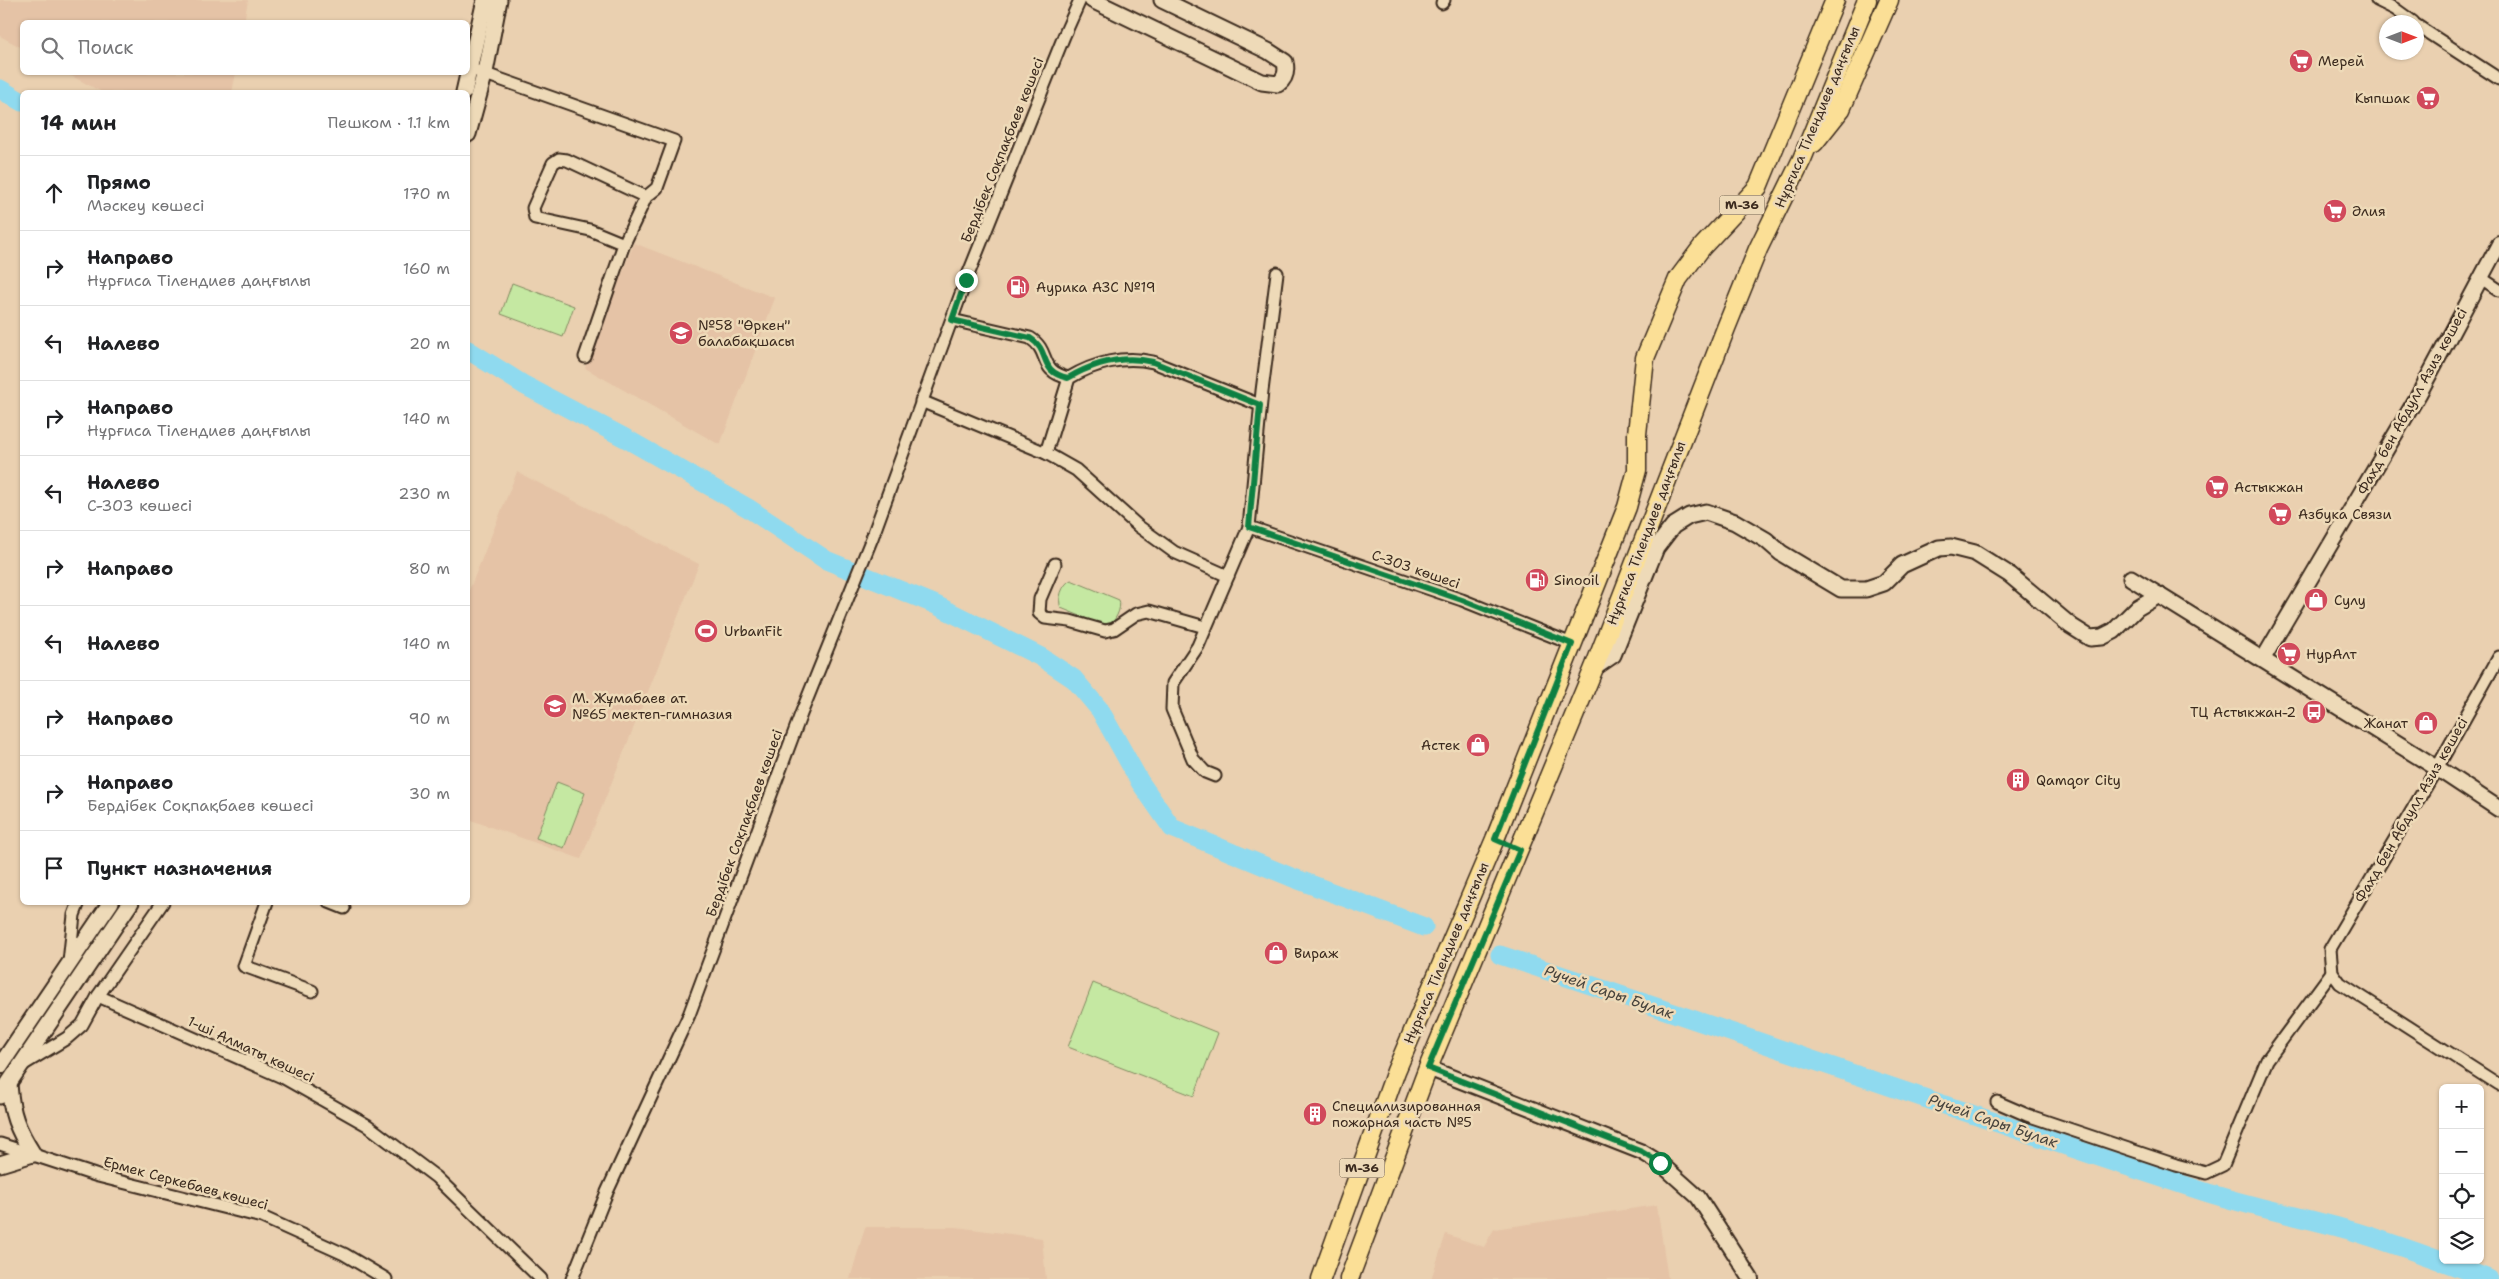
<!DOCTYPE html>
<html lang="ru">
<meta charset="utf-8">
<style>
:root{--surface:#fff;--page:#f2f2f2;--text:#202124;--muted:#757577;--line:#e0e0e0}
body{margin:0;font-family:"Shantell Sans",sans-serif;background:var(--page);color:var(--text)}
.controls{position:absolute;right:15px;bottom:15px;display:grid;overflow:hidden;border-radius:8px;box-shadow:0 1px 4px #0004}
.controls button{width:45px;height:45px;display:grid;place-items:center;padding:0;border:0;border-bottom:1px solid var(--line);background:var(--surface);color:var(--text);font:25px sans-serif}
.compass{position:absolute;left:2379px;top:15px;width:45px;height:45px;border-radius:50%;background:var(--surface);box-shadow:0 1px 4px #0004;rotate:90deg}
.stop{position:absolute;width:15px;height:15px;margin:-11px;border:4px solid #0b8043;border-radius:50%;background:#fff}
.stop.end{background:#0b8043;border-color:#fff;box-shadow:0 1px 5px #0008}
.list{margin:0;padding:0;list-style:none}
h2{display:flex;justify-content:space-between;align-items:center;height:65px;margin:0;padding:0 20px;font-size:21px}
h2 small{font-size:16px;font-weight:400;color:var(--muted)}
.list li{display:grid;grid-template-columns:32px 1fr auto;gap:15px;align-items:center;box-sizing:border-box;height:75px;padding:0 20px;border-top:1px solid var(--line)}
.list b{display:block;font-size:19px;white-space:nowrap}
.list p{margin:0;font-size:16px;white-space:nowrap;color:var(--muted)}
.list em{font-size:16px;font-style:normal;color:var(--muted)}
.icon{flex:none;width:28px;height:28px;fill:none;stroke:currentColor;stroke-width:2;stroke-linecap:round;stroke-linejoin:round}
.map{position:relative;flex:none;width:2499px;height:1279px;overflow:hidden}
.search{position:absolute;background:var(--surface);box-shadow:0 1px 4px #0004;left:20px;top:20px;width:450px;height:55px;display:flex;align-items:center;gap:12px;box-sizing:border-box;padding:0 18px;border-radius:8px;color:var(--muted);font-size:19px}
.panel{position:absolute;background:var(--surface);box-shadow:0 1px 4px #0004;left:20px;top:90px;width:450px;height:815px;border-radius:8px}
.map>svg:first-child{display:block}
</style>
<div class="map">
<svg width="2499" height="1279" viewBox="0 0 2499 1279">
<rect width="100%" height="100%" fill="#ead0b0"/>
<filter id="ink" filterUnits="userSpaceOnUse"><feTurbulence type="fractalNoise" baseFrequency=".02" numOctaves="2"/><feDisplacementMap in="SourceGraphic" scale="10" xChannelSelector="R" yChannelSelector="G"/><feConvolveMatrix kernelMatrix="1 2 1 2 8 2 1 2 1" color-interpolation-filters="sRGB"/></filter>
<g filter="url(#ink)">
<g fill="#e5c3a6">
<polygon points="0,0 248,0 244,22 22,22 22,48 0,36"/>
<polygon points="66,73 236,73 232,92 102,92"/>
<polygon points="634,243 775,298 720,445 585,368"/>
<polygon points="517,472 699,564 581,859 468,819 468,593"/>
<polygon points="1657,1205 1668,1279 1431,1279 1446,1234 1484,1247 1494,1229"/>
<polygon points="865,1227 956,1227 1042,1238 1046,1279 850,1279"/>
</g>
<g fill="#c5e8a2" stroke="#808960">
<polygon points="512,283 574,306 563,337 501,314"/>
<path d="M1071 580 1119 600C1122 609 1115 622 1107 627L1061 608C1057 600 1062 584 1071 580Z"/>
<polygon points="557,782 585,793 564,848 536,838"/>
<polygon points="1093,983 1218,1033 1194,1096 1068,1047"/>
</g>
<g fill="none" stroke-linecap="round" stroke-linejoin="round">
<g stroke="#8fdaef" stroke-width="19">
<polyline points="0,89 22,102"/>
<polyline points="468,350 524,385 625,438 748,508 826,560 934,604 1041,657 1074,679 1100,710 1140,782 1172,828 1291,877 1424,927"/>
<path d="M1500 955C1733 1031 1965 1114 2199 1190 2250 1207 2304 1217 2356 1232 2401 1246 2445 1262 2489 1279"/>
</g>
<g stroke="#3b2a1e" stroke-width="15">
<g id="minor">
<polyline points="2377,0 2395,9 2413,22"/>
<polyline points="1442,3 1444,0"/>
<polyline points="2416,25 2499,79"/>
<polyline points="477,71 674,141 657,188 646,197 624,244 585,357"/>
<polyline points="624,244 590,230 535,218 533,208 553,163 559,159 567,160 646,197"/>
<polyline points="2481,278 2499,290"/>
<path d="M952 320 1030 338C1052 352 1037 371 1069 378"/>
<polyline points="921,401 1046,453 1076,470 1138,526 1163,544 1174,552 1228,576"/>
<path d="M1046 453 1069 378C1094 363 1124 355 1153 362L1260 405"/>
<polyline points="1249,527 1462,600 1572,644"/>
<polyline points="1055,564 1040,599 1039,613 1045,618 1070,621 1105,631 1114,629 1136,614 1149,611 1205,627"/>
<polyline points="2499,657 2437,768 2330,949 2332,972 2340,983 2499,1085"/>
<polyline points="1215,776 1205,772 1193,759 1172,709 1173,683 1198,646 1249,527 1262,391 1277,273"/>
<polyline points="267,902 244,966 312,991"/>
<polyline points="329,902 344,908"/>
<polyline points="69,962 74,915 79,902"/>
<polyline points="98,996 284,1078 367,1125 436,1177 541,1279"/>
<polyline points="24,1064 67,1038 82,1025 98,996 163,902"/>
<polyline points="1997,1102 2027,1115 2176,1165 2206,1173 2223,1165 2267,1060 2332,972"/>
<polyline points="0,1144 98,1176 262,1217 344,1254 386,1279"/>
<polyline points="572,1279 607,1192 689,1015 801,714 872,538 966,280 1064,36 1080,0"/>
</g>
</g>
<g stroke="#3b2a1e" stroke-width="18">
<g id="tertiary">
<polyline points="2263,659 2419,394 2499,244"/>
<polyline points="1428,1068 1642,1152 1660,1163 1698,1197 1751,1279"/>
</g>
</g>
<g stroke="#3b2a1e" stroke-width="19">
<g id="secondary">
<path d="M1092 0 1262 82 1278 84C1286 78 1287 71 1285 62L1268 51 1162 0"/>
<polyline points="464,92 485,0"/>
<polyline points="468,134 485,72 499,0"/>
<polyline points="2131,578 2437,768 2499,809"/>
<polyline points="1594,668 1613,655 1656,548 1673,526 1689,516 1706,512 1735,522 1766,540 1781,553 1841,589 1866,589 1884,583 1902,565 1939,548 1951,547 1975,553 2010,575 2071,626 2090,638 2102,637 2114,631 2137,608 2159,595"/>
<polyline points="0,1066 111,902"/>
<polyline points="0,1096 131,902"/>
<path d="M0 1164 33 1154C17 1129 11 1113 9 1084"/>
</g>
</g>
<g stroke="#3b2a1e" stroke-width="21">
<g id="primary">
<polyline points="1814,143 1841,109 1889,0"/>
<polyline points="1321,1279 1396,1071 1495,839 1627,507 1637,470 1637,434 1645,358 1678,279 1702,247 1758,187 1835,0"/>
<polyline points="1349,1279 1428,1068 1594,668 1726,328 1758,249 1802,159 1867,0"/>
</g>
</g>
<use href="#minor" stroke="#eedab8" stroke-width="11"/>
<use href="#tertiary" stroke="#eedab8" stroke-width="14"/>
<use href="#secondary" stroke="#eedab8" stroke-width="15"/>
<use href="#primary" stroke="#fbdf96" stroke-width="18"/>
</g>
</g>
<g fill="none" stroke-linecap="round" stroke-linejoin="round" filter="url(#ink)">
<path stroke="#0b8043" stroke-width="6" d="M966 280 952 320 1030 338C1052 352 1037 371 1068 378 1094 363 1124 355 1153 362L1260 405 1249 527 1462 600 1572 644 1495 839 1520 850 1428 1068 1642 1152 1660 1163"/>
</g>
<defs>
<g id="supermarket-disc" transform="scale(1.25)"><circle r="9.5" fill="#d1495b" stroke="#eedab8"/><path d="M-6-5.5h2.5l.6 2H6L4.5 2H-2.5L-4.4-4H-6ZM-1.5 3.2a1.3 1.3 0 1 0 .1 0ZM3 3.2a1.3 1.3 0 1 0 .1 0Z" fill="#fff"/></g>
<g id="fuel-disc" transform="scale(1.25)"><circle r="9.5" fill="#d1495b" stroke="#eedab8"/><path d="M-5.5-6h7V0h2V4h1.3V-2.5L3-4.5l.8-.8L6-3V5H2.5V1h-1V6h-7ZM-4.2-4.7v3.2H.2V-4.7Z" fill="#fff"/></g>
<g id="school-disc" transform="scale(1.25)"><circle r="9.5" fill="#d1495b" stroke="#eedab8"/><path d="M0-5L7-2L0 1L-7-2ZM-4 1L0 2.5L4 1V4Q0 6-4 4Z" fill="#fff"/></g>
<g id="shop-disc" transform="scale(1.25)"><circle r="9.5" fill="#d1495b" stroke="#eedab8"/><path d="M-5-2.5h2.3a2.7 3.5 0 0 1 5.4 0H5L5.5 6h-11ZM-1.5-2.5h3a1.5 2.3 0 0 0-3 0Z" fill="#fff"/></g>
<g id="stadium-disc" transform="scale(1.25)"><circle r="9.5" fill="#d1495b" stroke="#eedab8"/><path d="M0-5a6.5 5 0 1 0 0 10a6.5 5 0 1 0 0-10ZM-3.5-1.8h7v3.6h-7Z" fill="#fff"/></g>
<g id="bus-disc" transform="scale(1.25)"><circle r="9.5" fill="#d1495b" stroke="#eedab8"/><path d="M-5-6H5V4H4V6H2V4H-2V6H-4V4H-5ZM-3.5-4V0h7V-4ZM-3.5 1.2v1.5H-2V1.2ZM2 1.2v1.5H3.5V1.2Z" fill="#fff"/></g>
<g id="building-disc" transform="scale(1.25)"><circle r="9.5" fill="#d1495b" stroke="#eedab8"/><path d="M-4-6H4V6H1V3H-1V6H-4ZM-2.5-4.3h1.7v1.8h-1.7ZM.8-4.3h1.7v1.8H.8ZM-2.5-1h1.7V.8h-1.7ZM.8-1h1.7V.8H.8Z" fill="#fff"/></g>
</defs>
<g fill-rule="evenodd">
<use href="#supermarket-disc" x="2301" y="61"/>
<use href="#supermarket-disc" x="2428" y="98"/>
<use href="#supermarket-disc" x="2335" y="211"/>
<use href="#fuel-disc" x="1018" y="287"/>
<use href="#school-disc" x="681" y="333"/>
<use href="#supermarket-disc" x="2217" y="487"/>
<use href="#supermarket-disc" x="2280" y="514"/>
<use href="#fuel-disc" x="1537" y="580"/>
<use href="#shop-disc" x="2316" y="600"/>
<use href="#stadium-disc" x="706" y="631"/>
<use href="#supermarket-disc" x="2289" y="654"/>
<use href="#school-disc" x="555" y="706"/>
<use href="#bus-disc" x="2314" y="712"/>
<use href="#shop-disc" x="2426" y="723"/>
<use href="#shop-disc" x="1478" y="745"/>
<use href="#building-disc" x="2018" y="780"/>
<use href="#shop-disc" x="1276" y="953"/>
<use href="#building-disc" x="1315" y="1114"/>
</g>
<g text-anchor="middle" dominant-baseline="central" stroke-width="5" stroke-linejoin="round" paint-order="stroke">
<g fill="#eedab8" stroke="#715f4c" stroke-width="1">
<rect x="1719.5" y="195.5" width="45" height="19" rx="4"/>
<rect x="1339.5" y="1158.5" width="45" height="19" rx="4"/>
</g>
<g font-size="12" font-weight="bold" fill="#3b2a1e">
<text x="1742" y="205">M-36</text>
<text x="1362" y="1168">M-36</text>
</g>
<g font-size="14" fill="#3b2a1e" stroke="#eedab8" text-anchor="start">
<text x="2318" y="61">Мерей</text>
<text x="2410" y="98" text-anchor="end">Кыпшак</text>
<text x="2352" y="211">Әлия</text>
<text x="1036" y="287">Аурика АЗС №19</text>
<text x="698" y="325">№58 "Өркен"<tspan x="698" dy="16">балабақшасы</tspan></text>
<text x="2234" y="487">Астыкжан</text>
<text x="2298" y="514">Азбука Связи</text>
<text x="1554" y="580">Sinooil</text>
<text x="2334" y="600">Сулу</text>
<text x="724" y="631">UrbanFit</text>
<text x="2306" y="654">НурАлт</text>
<text x="572" y="698">М. Жұмабаев ат.<tspan x="572" dy="16">№65 мектеп-гимназия</tspan></text>
<text x="2296" y="712" text-anchor="end">ТЦ Астыкжан-2</text>
<text x="2408" y="723" text-anchor="end">Жанат</text>
<text x="1460" y="745" text-anchor="end">Астек</text>
<text x="2036" y="780">Qamqor City</text>
<text x="1294" y="953">Вираж</text>
<text x="1332" y="1106">Специализированная<tspan x="1332" dy="16">пожарная часть №5</tspan></text>
</g>
<g font-size="14" fill="#3b2a1e" stroke="#eedab8">
<text transform="translate(1817 117) rotate(-67)">Нұрғиса Тілендиев даңғылы</text>
<text transform="translate(1002 150) rotate(-68)">Бердібек Соқпақбаев көшесі</text>
<text transform="translate(2412 401) rotate(-61)">Фахд бен Абдулл Азиз көшесі</text>
<text transform="translate(1646 533) rotate(-69)">Нұрғиса Тілендиев даңғылы</text>
<text transform="translate(1416 569) rotate(19)">С-303 көшесі</text>
<text transform="translate(2411 810) rotate(-60)">Фахд бен Абдулл Азиз көшесі</text>
<text transform="translate(744 823) rotate(-70)">Бердібек Соқпақбаев көшесі</text>
<text transform="translate(1446 953) rotate(-67)">Нұрғиса Тілендиев даңғылы</text>
<text transform="translate(251 1049) rotate(25)">1-ші Алматы көшесі</text>
<text transform="translate(186 1183) rotate(15)">Ермек Серкебаев көшесі</text>
</g>
<g font-size="15" font-style="italic" fill="#48443d" stroke="#eedab8">
<text transform="translate(1609 992) rotate(19)">Ручей Сары Булак</text>
<text transform="translate(1993 1121) rotate(19)">Ручей Сары Булак</text>
</g>
</g>
</svg>
<div class="controls">
<button>+</button>
<button>−</button>
<button><svg class="icon" aria-label="locate" viewBox="0 0 24 24"><circle cx="12" cy="12" r="6"/><path d="M12 2v4M12 18v4M2 12h4M18 12h4"/></svg></button>
<button><svg class="icon" aria-label="layers" viewBox="0 0 24 24"><path d="M12 4l9 5-9 5-9-5zM3 14l9 5 9-5"/></svg></button>
</div>
<svg class="compass" viewBox="-18 -18 36 36"><path d="M0-13l5 13h-10z" fill="#e53935"/><path d="M0 13l5-13h-10z" fill="#757577"/></svg>
<div class="stop" style="left:1660px;top:1163px"></div>
<div class="stop end" style="left:966px;top:280px"></div>
<div class="search"><svg class="icon" aria-label="search" viewBox="0 0 24 24"><circle cx="10" cy="10" r="6"/><path d="M15 15l6 6"/></svg>Поиск</div>
<section class="panel">
<h2>14 мин<small>Пешком · 1.1 km</small></h2>
<ul class="list">
<li><svg class="icon" aria-label="ahead" viewBox="0 0 24 24"><path d="M12 20V5M6 11l6-6 6 6"/></svg><div><b>Прямо</b><p>Мәскеу көшесі</p></div><em>170 m</em></li>
<li><svg class="icon" aria-label="right" viewBox="0 0 24 24"><path d="M7 20v-9h11M14 6l5 5-5 5"/></svg><div><b>Направо</b><p>Нұрғиса Тілендиев даңғылы</p></div><em>160 m</em></li>
<li><svg class="icon" aria-label="left" viewBox="0 0 24 24"><path d="M17 20v-9H6M10 6l-5 5 5 5"/></svg><div><b>Налево</b></div><em>20 m</em></li>
<li><svg class="icon" aria-label="right" viewBox="0 0 24 24"><path d="M7 20v-9h11M14 6l5 5-5 5"/></svg><div><b>Направо</b><p>Нұрғиса Тілендиев даңғылы</p></div><em>140 m</em></li>
<li><svg class="icon" aria-label="left" viewBox="0 0 24 24"><path d="M17 20v-9H6M10 6l-5 5 5 5"/></svg><div><b>Налево</b><p>С-303 көшесі</p></div><em>230 m</em></li>
<li><svg class="icon" aria-label="right" viewBox="0 0 24 24"><path d="M7 20v-9h11M14 6l5 5-5 5"/></svg><div><b>Направо</b></div><em>80 m</em></li>
<li><svg class="icon" aria-label="left" viewBox="0 0 24 24"><path d="M17 20v-9H6M10 6l-5 5 5 5"/></svg><div><b>Налево</b></div><em>140 m</em></li>
<li><svg class="icon" aria-label="right" viewBox="0 0 24 24"><path d="M7 20v-9h11M14 6l5 5-5 5"/></svg><div><b>Направо</b></div><em>90 m</em></li>
<li><svg class="icon" aria-label="right" viewBox="0 0 24 24"><path d="M7 20v-9h11M14 6l5 5-5 5"/></svg><div><b>Направо</b><p>Бердібек Соқпақбаев көшесі</p></div><em>30 m</em></li>
<li><svg class="icon" aria-label="arrive" viewBox="0 0 24 24"><path d="M6 21V4h12l-3 4 3 4H6"/></svg><div><b>Пункт назначения</b></div></li>
</ul>
</section>
</div>
